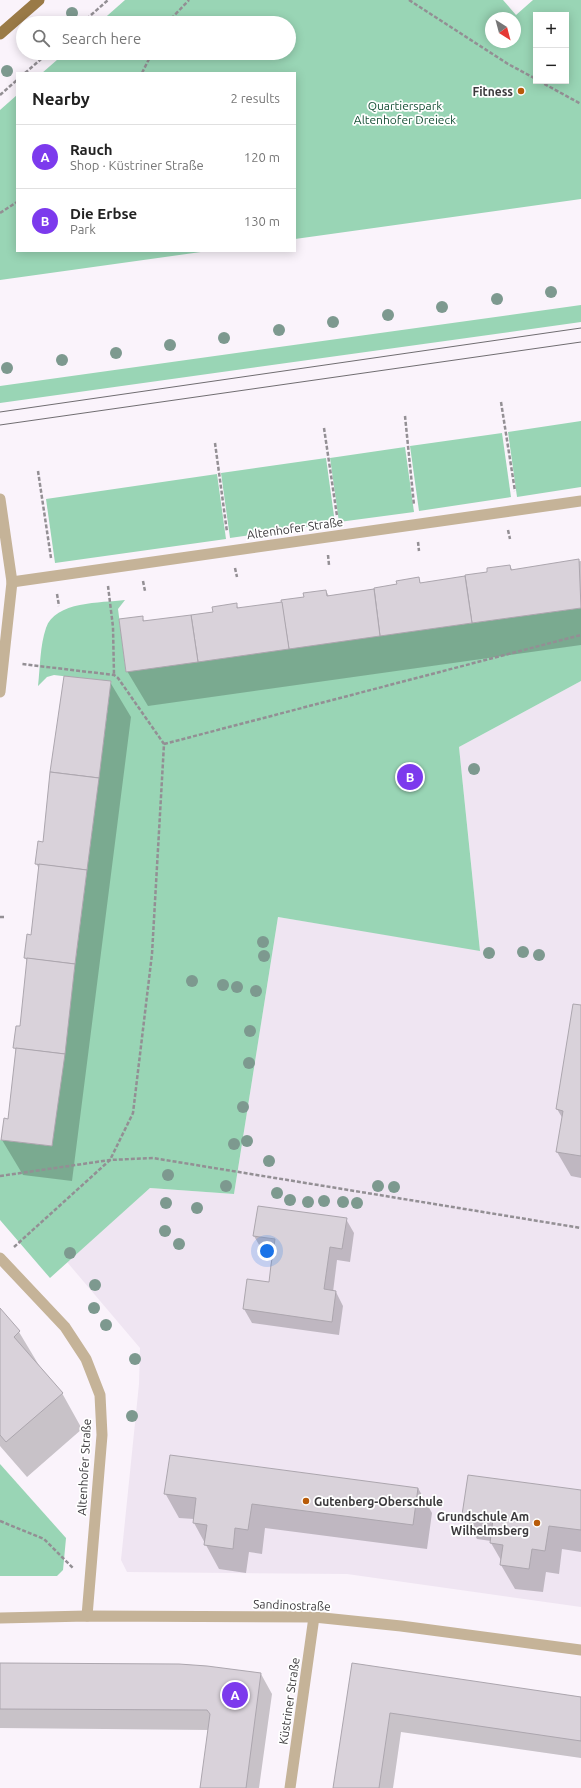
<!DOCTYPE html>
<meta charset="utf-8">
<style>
:root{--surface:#fff;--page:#f6f6f6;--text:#222;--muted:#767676;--line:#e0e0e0;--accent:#7c3aed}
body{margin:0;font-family:Ubuntu,sans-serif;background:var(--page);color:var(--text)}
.controls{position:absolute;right:12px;top:12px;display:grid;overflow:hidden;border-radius:0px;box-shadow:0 2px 10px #0003}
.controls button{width:36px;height:36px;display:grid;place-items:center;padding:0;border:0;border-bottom:1px solid var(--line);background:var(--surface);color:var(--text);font:20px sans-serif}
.compass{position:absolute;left:485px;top:12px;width:36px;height:36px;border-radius:50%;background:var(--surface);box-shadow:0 2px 10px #0003;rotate:144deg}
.you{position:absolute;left:267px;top:1251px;width:14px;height:14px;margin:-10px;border:3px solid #fff;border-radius:50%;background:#1a73e8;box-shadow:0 0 0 6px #1a73e833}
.badge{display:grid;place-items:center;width:26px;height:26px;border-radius:50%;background:var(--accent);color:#fff;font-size:13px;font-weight:700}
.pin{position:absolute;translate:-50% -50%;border:2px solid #fff;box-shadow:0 1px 4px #0006}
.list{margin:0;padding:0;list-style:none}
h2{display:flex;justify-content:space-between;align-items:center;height:52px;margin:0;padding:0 16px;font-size:17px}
h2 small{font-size:13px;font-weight:400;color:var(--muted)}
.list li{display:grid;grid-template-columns:26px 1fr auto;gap:12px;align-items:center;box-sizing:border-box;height:64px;padding:0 16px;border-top:1px solid var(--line)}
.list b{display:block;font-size:15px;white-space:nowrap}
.list p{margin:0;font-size:13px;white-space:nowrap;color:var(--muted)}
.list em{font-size:13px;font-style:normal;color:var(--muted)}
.icon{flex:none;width:22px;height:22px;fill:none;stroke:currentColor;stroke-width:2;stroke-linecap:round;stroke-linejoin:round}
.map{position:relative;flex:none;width:581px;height:1788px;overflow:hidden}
.search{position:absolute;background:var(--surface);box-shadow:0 2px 10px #0003;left:16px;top:16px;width:280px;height:44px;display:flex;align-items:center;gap:10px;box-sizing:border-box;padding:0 14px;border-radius:22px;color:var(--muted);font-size:15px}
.panel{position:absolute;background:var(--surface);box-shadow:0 2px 10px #0003;left:16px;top:72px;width:280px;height:180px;border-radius:0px}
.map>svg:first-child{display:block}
</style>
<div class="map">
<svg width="581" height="1788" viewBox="0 0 581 1788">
<rect width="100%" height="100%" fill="#faf3fb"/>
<polygon fill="#efe5f2" points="581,681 581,1607 347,1574 127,1572 121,1560 139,1384 140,1348 67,1262 150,1188 234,1194 278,917 480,950 459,747"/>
<g fill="#99d5b5" fill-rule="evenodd">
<path d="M125 0H503L516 15 533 0H581V199L295 239V73H42L65 53H289V23H99ZM536 15H566V81H536ZM491 18H515V42H491Z"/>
<polygon points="17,95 17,251 208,251 0,280 0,110"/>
<polygon points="581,305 581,322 0,403 0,386"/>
<polygon points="581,421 581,487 517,497 508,432"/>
<polygon points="502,433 511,497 419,511 410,446"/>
<polygon points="405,447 414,512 339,522 330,458"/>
<polygon points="326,458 335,523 230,538 221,473"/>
<polygon points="217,474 226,539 55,563 46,499"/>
<path d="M125 600 118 609 126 671 581 608V681L459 747 480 951 278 917 234 1194 150 1188 50 1278 0 1220V1140L52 1146 111 682 54 675 47 677 38 686C40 668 40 645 46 628 55 601 101 603 125 600Z"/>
<polygon points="0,1464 66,1538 63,1570 57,1576 0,1576"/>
</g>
<g fill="#0003">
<polygon points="581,561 581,645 148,706 127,671 142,617 145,622 214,613 236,604 239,609 283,602 305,598 326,591 329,596 398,585 418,579 421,584 467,577 489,573 510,566 513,571"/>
<polygon points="110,682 131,717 72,1181 23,1175 2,1140 5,1119 9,1120 17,1052 15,1048 21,1027 28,962 25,958 32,936 39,869 36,863"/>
<polygon points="574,1005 581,1006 581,1178 571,1176 557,1152 563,1119 557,1109"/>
<polygon points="259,1207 346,1219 354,1233 350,1262 337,1260 333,1292 336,1292 343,1306 339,1335 252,1323 244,1309 270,1283 274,1252 262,1250 254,1236"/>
<polygon points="0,1310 19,1332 40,1367 62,1393 82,1429 27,1477 0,1446"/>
<polygon points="418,1488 432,1513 427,1549 265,1528 262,1554 249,1552 246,1573 219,1569 194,1523 194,1519 179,1518 165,1493"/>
<polygon points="581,1491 581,1552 562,1549 559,1574 546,1572 543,1592 515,1589 501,1565 502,1562 491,1543 491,1541 477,1539 463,1515"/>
<polygon points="0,1663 261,1674 272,1694 259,1788 201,1788 209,1730 0,1728"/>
<polygon points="352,1664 581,1697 581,1758 401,1732 393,1788 334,1788"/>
</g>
<g fill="#d9d2da" stroke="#aca6ae">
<polygon points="579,559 581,608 472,623 465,575 487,572 487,568 510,565 511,570"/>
<polygon points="465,576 472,623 380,636 374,588 397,584 396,581 419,577 420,583"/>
<polygon points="374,589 380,636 289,649 281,600 304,597 303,593 326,590 327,596"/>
<polygon points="282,602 289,649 198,662 191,615 213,612 212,607 237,603 237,608"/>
<polygon points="191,615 198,662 126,672 119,619 143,616 143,621"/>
<polygon points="64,676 111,681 99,778 50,772"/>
<polygon points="50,772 99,778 87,870 35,864 38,841 43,842"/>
<polygon points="39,864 87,870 75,964 24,958 27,934 31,935"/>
<polygon points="27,958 75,964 65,1054 13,1048 16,1026 20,1026"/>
<polygon points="573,1004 581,1005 581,1156 556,1152 563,1111 556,1109"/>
<polygon points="16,1048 65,1054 52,1146 1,1140 4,1118 8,1119"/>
<polygon points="258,1206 347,1218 342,1249 330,1247 324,1289 336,1291 332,1322 243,1309 247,1279 269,1282 271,1265 275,1239 253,1236"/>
<polygon points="0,1308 20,1331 14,1337 63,1393 6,1442 0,1435"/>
<polygon points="170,1455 418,1488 413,1525 252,1504 248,1530 235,1528 233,1549 204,1545 207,1525 193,1523 196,1498 164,1494"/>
<polygon points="468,1475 581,1490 581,1530 549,1526 545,1551 532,1549 529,1569 500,1565 503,1545 490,1543 493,1519 462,1515"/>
<polygon points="0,1663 179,1664 207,1666 261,1673 246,1788 200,1788 210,1714 207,1710 0,1709"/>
<polygon points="352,1663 581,1697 581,1741 390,1713 379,1788 333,1788"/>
</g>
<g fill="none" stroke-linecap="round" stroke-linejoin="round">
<g stroke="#938f94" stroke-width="2.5" stroke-dasharray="4 2" stroke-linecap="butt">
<polyline points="409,0 508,64 536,79"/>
<polyline points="82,23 108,0"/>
<polyline points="167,23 189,0"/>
<polyline points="25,73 48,53"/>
<polyline points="142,73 152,53"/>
<polyline points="539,81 581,104"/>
<polyline points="0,95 17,80"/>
<polyline points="0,213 17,202"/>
<polyline points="501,402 515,491"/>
<polyline points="405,416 414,505"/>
<polyline points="324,428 337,516"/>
<polyline points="215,443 227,532"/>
<polyline points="38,471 51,558"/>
<polyline points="508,530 510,539"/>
<polyline points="418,542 419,551"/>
<polyline points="328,555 329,565"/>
<polyline points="235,568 237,577"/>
<polyline points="143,581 145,591"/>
<polyline points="108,586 113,627 114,675"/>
<polyline points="57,594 59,606"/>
<polyline points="164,744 581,635"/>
<polyline points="0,917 5,917"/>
<polyline points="0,1176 110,1160 153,1158 581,1228"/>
<polyline points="14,1247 110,1160 133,1113 152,954 164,744 118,678 114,675 22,664"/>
<polyline points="0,1521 44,1539 73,1568"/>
</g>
<g stroke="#c5b398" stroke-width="11">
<polyline points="0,499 12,582 0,692"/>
<polyline points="12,582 581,501"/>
<polyline points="0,1258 65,1327 86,1359 100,1395 102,1435 87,1616"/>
<polyline points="0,1618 87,1616 314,1617 401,1626 581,1650"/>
<polyline points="290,1788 314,1617"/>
</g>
<polyline stroke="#9a7a47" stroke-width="11" points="0,34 39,0"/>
<g stroke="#706d71" stroke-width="1">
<polyline points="0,412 581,328"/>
<polyline points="0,425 581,342"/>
</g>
</g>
<g fill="#7d998f">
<circle cx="72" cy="13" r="6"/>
<circle cx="7" cy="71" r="6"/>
<circle cx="551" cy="292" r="6"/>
<circle cx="497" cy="299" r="6"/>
<circle cx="442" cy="307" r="6"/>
<circle cx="388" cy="315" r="6"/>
<circle cx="333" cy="322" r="6"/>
<circle cx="279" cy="330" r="6"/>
<circle cx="224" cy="338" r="6"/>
<circle cx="170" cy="345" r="6"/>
<circle cx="116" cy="353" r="6"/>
<circle cx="62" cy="360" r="6"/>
<circle cx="7" cy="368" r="6"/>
<circle cx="474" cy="769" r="6"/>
<circle cx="263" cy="942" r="6"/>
<circle cx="523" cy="952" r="6"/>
<circle cx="489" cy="953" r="6"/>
<circle cx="539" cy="955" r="6"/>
<circle cx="264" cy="956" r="6"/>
<circle cx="192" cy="981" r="6"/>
<circle cx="223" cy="985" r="6"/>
<circle cx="237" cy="987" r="6"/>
<circle cx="256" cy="991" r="6"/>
<circle cx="250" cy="1031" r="6"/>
<circle cx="249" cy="1063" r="6"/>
<circle cx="243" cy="1107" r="6"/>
<circle cx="247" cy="1141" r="6"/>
<circle cx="234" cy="1144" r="6"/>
<circle cx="269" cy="1161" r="6"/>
<circle cx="168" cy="1175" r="6"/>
<circle cx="226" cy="1186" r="6"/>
<circle cx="378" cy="1186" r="6"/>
<circle cx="394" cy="1187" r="6"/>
<circle cx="277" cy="1193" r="6"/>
<circle cx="290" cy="1200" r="6"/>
<circle cx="324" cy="1201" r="6"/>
<circle cx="308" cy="1202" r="6"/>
<circle cx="343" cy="1202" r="6"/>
<circle cx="166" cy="1203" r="6"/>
<circle cx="357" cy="1203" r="6"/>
<circle cx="197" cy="1208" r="6"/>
<circle cx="165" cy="1231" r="6"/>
<circle cx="179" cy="1244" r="6"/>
<circle cx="70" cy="1253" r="6"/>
<circle cx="95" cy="1285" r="6"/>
<circle cx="94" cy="1308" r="6"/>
<circle cx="106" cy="1325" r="6"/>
<circle cx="135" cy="1359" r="6"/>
<circle cx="132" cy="1416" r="6"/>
</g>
<g fill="#b85b09" stroke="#fff" stroke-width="1.5">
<circle cx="521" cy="91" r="4"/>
<circle cx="306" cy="1501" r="4"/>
<circle cx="537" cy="1523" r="4"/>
</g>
<g text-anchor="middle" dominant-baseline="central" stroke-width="3.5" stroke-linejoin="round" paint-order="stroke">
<g font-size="12" font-weight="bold" fill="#3c3a3d" stroke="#fff" text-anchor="end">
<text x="513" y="91">Fitness</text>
<text x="314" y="1501" text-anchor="start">Gutenberg-Oberschule</text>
<text x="529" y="1516">Grundschule Am<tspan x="529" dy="14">Wilhelmsberg</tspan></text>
</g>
<g font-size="12" fill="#165036" stroke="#fff">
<text x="405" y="105">Quartierspark<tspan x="405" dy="14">Altenhofer Dreieck</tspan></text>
</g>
<g font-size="12" fill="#3c3a3d" stroke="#fff">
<text transform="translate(295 528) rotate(-8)">Altenhofer Straße</text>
<text transform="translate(84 1467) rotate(-87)">Altenhofer Straße</text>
<text transform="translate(292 1605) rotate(2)">Sandinostraße</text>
<text transform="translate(289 1701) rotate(-82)">Küstriner Straße</text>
</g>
</g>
</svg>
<div class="controls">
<button>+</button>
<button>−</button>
</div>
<svg class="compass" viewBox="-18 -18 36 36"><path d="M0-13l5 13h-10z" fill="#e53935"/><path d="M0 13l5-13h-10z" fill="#767676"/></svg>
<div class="you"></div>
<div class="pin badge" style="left:235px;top:1695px">A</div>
<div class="pin badge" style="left:410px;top:777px">B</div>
<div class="search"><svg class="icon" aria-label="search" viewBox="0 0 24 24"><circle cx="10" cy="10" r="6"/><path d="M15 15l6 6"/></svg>Search here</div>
<section class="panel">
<h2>Nearby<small>2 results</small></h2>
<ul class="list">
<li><span class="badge">A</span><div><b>Rauch</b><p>Shop · Küstriner Straße</p></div><em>120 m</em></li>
<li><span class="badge">B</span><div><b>Die Erbse</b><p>Park</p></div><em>130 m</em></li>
</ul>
</section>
</div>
